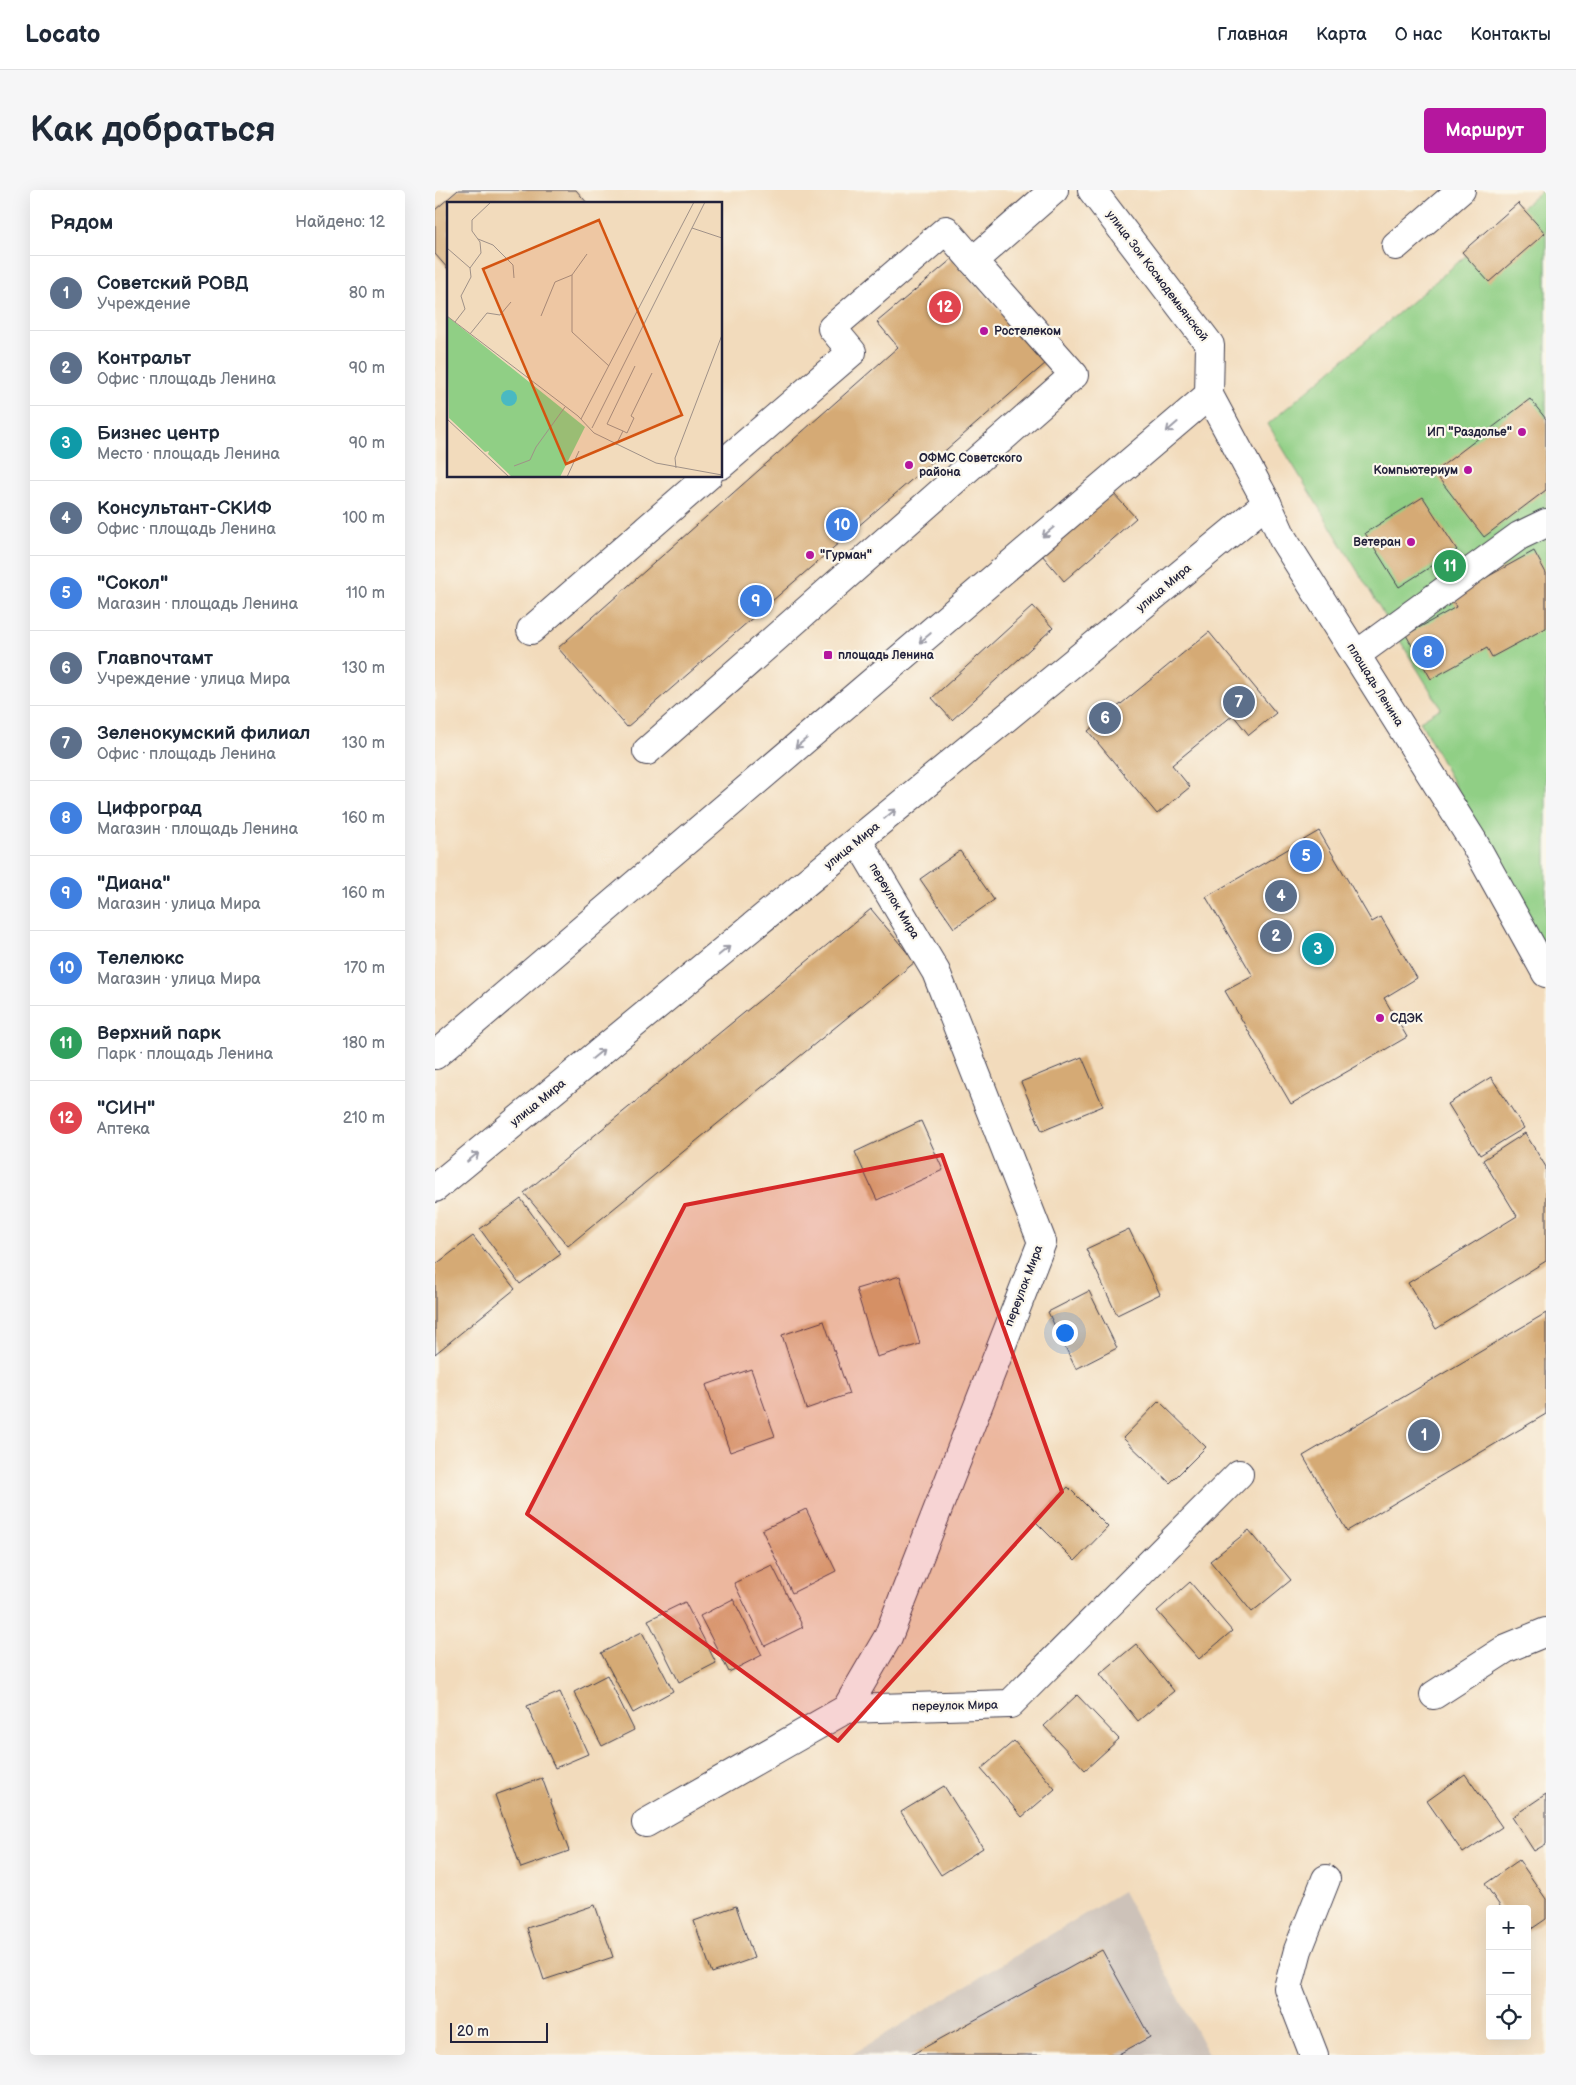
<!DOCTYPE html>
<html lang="ru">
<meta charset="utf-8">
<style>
:root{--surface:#fff;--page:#f6f6f7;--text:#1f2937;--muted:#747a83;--line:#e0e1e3;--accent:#b5179e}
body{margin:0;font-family:"Balsamiq Sans",sans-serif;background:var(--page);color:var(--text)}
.controls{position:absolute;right:15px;bottom:15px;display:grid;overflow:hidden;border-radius:5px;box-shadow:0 5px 20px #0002}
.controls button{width:45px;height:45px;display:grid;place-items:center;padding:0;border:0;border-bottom:1px solid var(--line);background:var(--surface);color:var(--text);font:25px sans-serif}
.scale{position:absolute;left:15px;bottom:12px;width:98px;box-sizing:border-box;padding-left:5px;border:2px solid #22223b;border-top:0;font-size:14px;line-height:18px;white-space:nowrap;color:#22223b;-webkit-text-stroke:4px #fbf7ec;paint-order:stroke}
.you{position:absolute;left:629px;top:1142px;width:18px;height:18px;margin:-12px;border:4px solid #fff;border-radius:50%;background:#1a73e8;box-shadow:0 0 0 8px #1a73e833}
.badge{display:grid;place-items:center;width:32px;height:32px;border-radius:50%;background:var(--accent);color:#fff;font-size:16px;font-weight:700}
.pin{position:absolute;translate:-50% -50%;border:2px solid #fff;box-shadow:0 1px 5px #0006}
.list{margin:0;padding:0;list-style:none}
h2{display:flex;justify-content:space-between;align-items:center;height:65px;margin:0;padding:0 20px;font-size:21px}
h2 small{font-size:16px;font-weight:400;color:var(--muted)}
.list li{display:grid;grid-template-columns:32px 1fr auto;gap:15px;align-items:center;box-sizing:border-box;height:75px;padding:0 20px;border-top:1px solid var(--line)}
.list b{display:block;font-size:19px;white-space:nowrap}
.list p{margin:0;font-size:16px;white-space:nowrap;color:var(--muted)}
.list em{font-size:16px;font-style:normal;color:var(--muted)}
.icon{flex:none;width:28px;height:28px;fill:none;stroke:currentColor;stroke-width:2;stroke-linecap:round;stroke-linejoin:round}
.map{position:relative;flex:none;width:1111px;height:1865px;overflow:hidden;border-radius:5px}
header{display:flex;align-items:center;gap:30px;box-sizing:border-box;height:70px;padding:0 25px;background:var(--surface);border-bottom:1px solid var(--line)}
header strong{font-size:24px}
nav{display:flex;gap:28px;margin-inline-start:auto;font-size:18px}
.intro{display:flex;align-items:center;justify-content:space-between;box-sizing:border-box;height:120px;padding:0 30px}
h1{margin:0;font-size:35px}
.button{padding:12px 22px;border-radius:5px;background:var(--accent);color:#fff;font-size:18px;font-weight:700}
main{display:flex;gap:30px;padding:0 30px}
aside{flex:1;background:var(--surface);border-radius:5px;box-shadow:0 5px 20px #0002}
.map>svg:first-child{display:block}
</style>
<header>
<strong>Locato</strong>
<nav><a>Главная</a><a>Карта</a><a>О нас</a><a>Контакты</a></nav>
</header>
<div class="intro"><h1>Как добраться</h1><a class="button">Маршрут</a></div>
<main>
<aside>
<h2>Рядом<small>Найдено: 12</small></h2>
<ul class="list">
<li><span class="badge" style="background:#5c6f8a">1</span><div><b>Советский РОВД</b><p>Учреждение</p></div><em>80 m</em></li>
<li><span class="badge" style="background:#5c6f8a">2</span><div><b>Контральт</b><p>Офис · площадь Ленина</p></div><em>90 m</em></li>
<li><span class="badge" style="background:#0f9aa8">3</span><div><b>Бизнес центр</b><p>Место · площадь Ленина</p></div><em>90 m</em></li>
<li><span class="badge" style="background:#5c6f8a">4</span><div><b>Консультант-СКИФ</b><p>Офис · площадь Ленина</p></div><em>100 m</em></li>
<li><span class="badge" style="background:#3f7fe0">5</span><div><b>&quot;Сокол&quot;</b><p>Магазин · площадь Ленина</p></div><em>110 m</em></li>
<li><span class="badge" style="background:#5c6f8a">6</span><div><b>Главпочтамт</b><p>Учреждение · улица Мира</p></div><em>130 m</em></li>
<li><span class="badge" style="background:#5c6f8a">7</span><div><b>Зеленокумский филиал</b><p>Офис · площадь Ленина</p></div><em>130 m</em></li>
<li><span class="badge" style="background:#3f7fe0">8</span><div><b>Цифроград</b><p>Магазин · площадь Ленина</p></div><em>160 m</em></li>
<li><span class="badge" style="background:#3f7fe0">9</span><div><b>&quot;Диана&quot;</b><p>Магазин · улица Мира</p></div><em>160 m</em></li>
<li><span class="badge" style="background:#3f7fe0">10</span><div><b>Телелюкс</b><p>Магазин · улица Мира</p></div><em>170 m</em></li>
<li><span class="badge" style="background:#2e9e5b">11</span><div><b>Верхний парк</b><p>Парк · площадь Ленина</p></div><em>180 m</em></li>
<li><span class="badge" style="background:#e0444e">12</span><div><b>&quot;СИН&quot;</b><p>Аптека</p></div><em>210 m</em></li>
</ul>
</aside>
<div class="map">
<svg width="1111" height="1865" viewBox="0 0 1111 1865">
<rect width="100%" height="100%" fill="#fbf7ec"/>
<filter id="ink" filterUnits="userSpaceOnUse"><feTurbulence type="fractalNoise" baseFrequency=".02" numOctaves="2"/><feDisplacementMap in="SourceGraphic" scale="10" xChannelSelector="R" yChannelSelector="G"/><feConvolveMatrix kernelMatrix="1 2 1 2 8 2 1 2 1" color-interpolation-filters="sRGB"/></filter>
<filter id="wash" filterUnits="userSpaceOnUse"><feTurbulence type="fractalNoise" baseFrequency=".0096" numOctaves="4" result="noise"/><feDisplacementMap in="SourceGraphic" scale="20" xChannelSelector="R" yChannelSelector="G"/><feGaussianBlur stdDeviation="1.12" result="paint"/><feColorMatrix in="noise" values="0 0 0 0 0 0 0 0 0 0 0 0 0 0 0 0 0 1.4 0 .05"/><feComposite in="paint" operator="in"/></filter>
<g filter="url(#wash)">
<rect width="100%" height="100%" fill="#f2dbbc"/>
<polygon fill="#cdc2b9" points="688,1701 774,1865 416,1865"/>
<polygon fill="#90cf85" stroke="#597860" points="1108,0 1111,0 1111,765 985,531 1006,518 833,234"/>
<g id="blocks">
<g fill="#d5aa74">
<polygon points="23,0 141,0 153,14 14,14 14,80 0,64 0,20"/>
<polygon points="1083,13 1110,43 1054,92 1027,62"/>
<polygon points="517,69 611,173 192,537 123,458 463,157 442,132"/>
<polygon points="1095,209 1111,229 1111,300 1049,347 999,282"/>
<polygon points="678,303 701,328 629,391 607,365"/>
<polygon points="988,307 1022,360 964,397 930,343"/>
<polygon points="1099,361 1111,383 1111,438 1057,467 1052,458 996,489 971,445 1021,417 1016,407"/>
<polygon points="598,416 618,438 517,530 497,508"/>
<polygon points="774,442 841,523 814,545 798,525 737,575 755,597 722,624 653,541"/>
<polygon points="884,641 937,732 946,727 982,788 949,808 972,847 856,914 790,801 818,786 771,707"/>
<polygon points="525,661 559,710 519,738 485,689"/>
<polygon points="436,719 480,772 133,1056 89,1003"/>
<polygon points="647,867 668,916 607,941 586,892"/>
<polygon points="1056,887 1089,938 1045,965 1013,914"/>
<polygon points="486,931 508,980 442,1010 420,962"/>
<polygon points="1090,943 1111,977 1111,1071 1001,1139 973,1093 1082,1026 1048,970"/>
<polygon points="86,1009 126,1064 85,1094 45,1039"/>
<polygon points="694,1039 725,1104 682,1125 651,1059"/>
<polygon points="38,1046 80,1099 0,1164 0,1075"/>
<polygon points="465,1086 485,1154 442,1167 421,1099"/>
<polygon points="654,1101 682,1158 641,1179 613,1122"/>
<polygon points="1111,1123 1111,1224 912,1341 868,1266"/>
<polygon points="389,1131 414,1204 371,1219 347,1145"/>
<polygon points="316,1179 340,1246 295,1262 271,1195"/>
<polygon points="724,1211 771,1257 735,1293 688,1248"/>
<polygon points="633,1297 673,1337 640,1371 600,1331"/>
<polygon points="371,1319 401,1381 357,1403 327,1340"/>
<polygon points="814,1340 856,1390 817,1422 775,1371"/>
<polygon points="337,1375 368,1437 330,1456 299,1393"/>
<polygon points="755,1392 797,1441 764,1469 722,1421"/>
<polygon points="298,1409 327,1465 294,1482 265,1426"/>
<polygon points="250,1412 281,1473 244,1492 213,1430"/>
<polygon points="207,1442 238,1501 198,1523 166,1463"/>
<polygon points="701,1454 739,1501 703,1531 665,1484"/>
<polygon points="172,1485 199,1540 167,1556 139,1502"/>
<polygon points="125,1502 153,1564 120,1578 92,1516"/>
<polygon points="642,1505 684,1549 650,1580 609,1536"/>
<polygon points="579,1551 620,1599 587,1627 546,1579"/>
<polygon points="1030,1584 1067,1637 1028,1663 992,1611"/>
<polygon points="107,1588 134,1661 86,1678 60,1605"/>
<polygon points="509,1596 548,1658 506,1685 466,1622"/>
<polygon points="1111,1604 1111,1654 1099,1661 1077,1627"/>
<polygon points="1084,1670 1111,1709 1111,1729 1092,1742 1092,1719 1067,1719 1050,1694"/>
<polygon points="160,1715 178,1767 109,1790 92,1738"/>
<polygon points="301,1716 319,1768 277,1783 259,1731"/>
<polygon points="667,1760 715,1847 682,1865 476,1865"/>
</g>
</g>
</g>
<g filter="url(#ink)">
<use href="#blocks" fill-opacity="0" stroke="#413e4e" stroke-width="1"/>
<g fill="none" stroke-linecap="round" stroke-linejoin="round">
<g stroke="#413e4e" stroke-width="30">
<g id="minor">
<polyline points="657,0 775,155 774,205 832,313 848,349 1038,651 1111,783"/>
<polyline points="961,56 1026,0"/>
<polyline points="286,275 417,162 397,138 511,40 538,71"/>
<polyline points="96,440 273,286"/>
<polyline points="921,465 1084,346 1111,333"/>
<polyline points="212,561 639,185 538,71 619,0"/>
<polyline points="0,865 774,205"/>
<polyline points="0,998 832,313"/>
<polyline points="999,1505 1072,1458 1111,1442"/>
<polyline points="411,1519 575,1514 804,1284"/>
<polyline points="211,1633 411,1519 453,1447 607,1052 501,782 423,651"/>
<polyline points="879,1865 853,1798 863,1760 891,1689"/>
</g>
</g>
<use href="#minor" stroke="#fff" stroke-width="28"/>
</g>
<defs><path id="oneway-shaft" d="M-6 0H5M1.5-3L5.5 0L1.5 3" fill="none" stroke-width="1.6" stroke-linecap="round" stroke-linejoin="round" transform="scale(1.25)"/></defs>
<g stroke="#9c9ca7">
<use href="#oneway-shaft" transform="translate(737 237) rotate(139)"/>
<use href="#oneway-shaft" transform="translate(613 342) rotate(140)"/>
<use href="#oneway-shaft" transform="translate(490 448) rotate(140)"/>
<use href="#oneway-shaft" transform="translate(366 553) rotate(140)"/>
<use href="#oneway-shaft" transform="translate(455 624) rotate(-40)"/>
<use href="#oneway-shaft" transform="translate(289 761) rotate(-39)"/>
<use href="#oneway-shaft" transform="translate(163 864) rotate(-39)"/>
<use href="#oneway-shaft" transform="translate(38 967) rotate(-39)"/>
</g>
</g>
<path fill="#d62828" fill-opacity="0.2" stroke="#d62828" stroke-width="4" stroke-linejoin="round" d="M507 965 627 1302 403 1551 92 1324 250 1015Z"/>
<g fill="#b5179e" stroke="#fbf7ec" stroke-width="2">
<circle cx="549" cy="141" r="5"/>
<circle cx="1087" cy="242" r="5"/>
<circle cx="474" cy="275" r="5"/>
<circle cx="1033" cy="280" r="5"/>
<circle cx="976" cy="352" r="5"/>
<circle cx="375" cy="365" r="5"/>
<rect x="388" y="460" width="10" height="10" rx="2.5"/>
<circle cx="945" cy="828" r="5"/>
</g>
<g text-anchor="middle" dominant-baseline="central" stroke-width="4.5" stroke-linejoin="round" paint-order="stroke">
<g font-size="12" fill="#22223b" stroke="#fbf7ec">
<text transform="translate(722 86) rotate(53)">улица Зои Космодемьянской</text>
<text transform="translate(729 398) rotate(-40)">улица Мира</text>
<text transform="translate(940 495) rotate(58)">площадь Ленина</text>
<text transform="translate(417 656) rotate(-39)">улица Мира</text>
<text transform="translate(459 711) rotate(59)">переулок Мира</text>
<text transform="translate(103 913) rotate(-39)">улица Мира</text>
<text transform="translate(589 1096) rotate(-69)">переулок Мира</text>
<text transform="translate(520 1516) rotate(-1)">переулок Мира</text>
</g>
<g font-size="12" font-weight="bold" fill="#22223b" stroke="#fbf7ec" text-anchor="start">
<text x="559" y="141">Ростелеком</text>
<text x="1077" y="242" text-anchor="end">ИП "Раздолье"</text>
<text x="484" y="268">OФМС Советского<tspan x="484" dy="14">района</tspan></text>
<text x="1023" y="280" text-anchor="end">Компьютериум</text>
<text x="966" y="352" text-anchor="end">Ветеран</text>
<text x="385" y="365">"Гурман"</text>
<text x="403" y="465">площадь Ленина</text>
<text x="955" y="828">СДЭК</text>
</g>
</g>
<g transform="translate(12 12)">
<rect width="275" height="275" fill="#f2dbbc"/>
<path d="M0 114 138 225 113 275H65L41 252 42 249 38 250 2 216Z" fill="#90cf85"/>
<path d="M54 196a8 8 0 1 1 16 0a8 8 0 1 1-16 0Z" fill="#4ab9c2"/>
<path fill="none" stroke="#9f9188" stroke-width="1" d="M245 26 275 36M31 37 46 43 66 63 67 76M0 46 23 66M140 52 125 73V130L162 164M0 114 131 214 147 231 209 261 275 273M94 114 108 80 125 73M8 120 18 107 14 94 24 75 23 66 34 51 33 40 25 29V18L44 0M23 132 40 111 53 113 64 100M0 217 62 275M134 217 247 0M145 226 258 0M176 229 180 231 187 216 184 214 205 171M169 243 176 229 160 222 188 164M67 264 83 258 89 245 118 205M229 266 228 256 275 133M120 275 132 249"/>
<path fill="#d45411" fill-opacity="0.15" stroke="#d45411" stroke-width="2.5" d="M152 18 235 213 119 262 36 67Z"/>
<rect width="275" height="275" fill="none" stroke="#22223b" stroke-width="2.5"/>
</g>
</svg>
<div class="controls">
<button>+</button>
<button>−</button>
<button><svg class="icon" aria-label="locate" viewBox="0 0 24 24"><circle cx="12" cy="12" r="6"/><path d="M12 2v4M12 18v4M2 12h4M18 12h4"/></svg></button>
</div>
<div class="scale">20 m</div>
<div class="you"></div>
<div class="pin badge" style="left:989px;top:1245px;background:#5c6f8a">1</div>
<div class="pin badge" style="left:841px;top:746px;background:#5c6f8a">2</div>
<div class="pin badge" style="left:883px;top:759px;background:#0f9aa8">3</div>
<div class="pin badge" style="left:846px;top:706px;background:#5c6f8a">4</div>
<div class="pin badge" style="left:871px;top:666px;background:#3f7fe0">5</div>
<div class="pin badge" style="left:670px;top:528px;background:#5c6f8a">6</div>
<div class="pin badge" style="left:804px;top:512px;background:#5c6f8a">7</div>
<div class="pin badge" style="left:993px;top:462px;background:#3f7fe0">8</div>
<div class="pin badge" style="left:321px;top:411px;background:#3f7fe0">9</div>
<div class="pin badge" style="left:407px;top:335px;background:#3f7fe0">10</div>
<div class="pin badge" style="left:1015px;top:376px;background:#2e9e5b">11</div>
<div class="pin badge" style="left:510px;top:117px;background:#e0444e">12</div>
</div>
</main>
